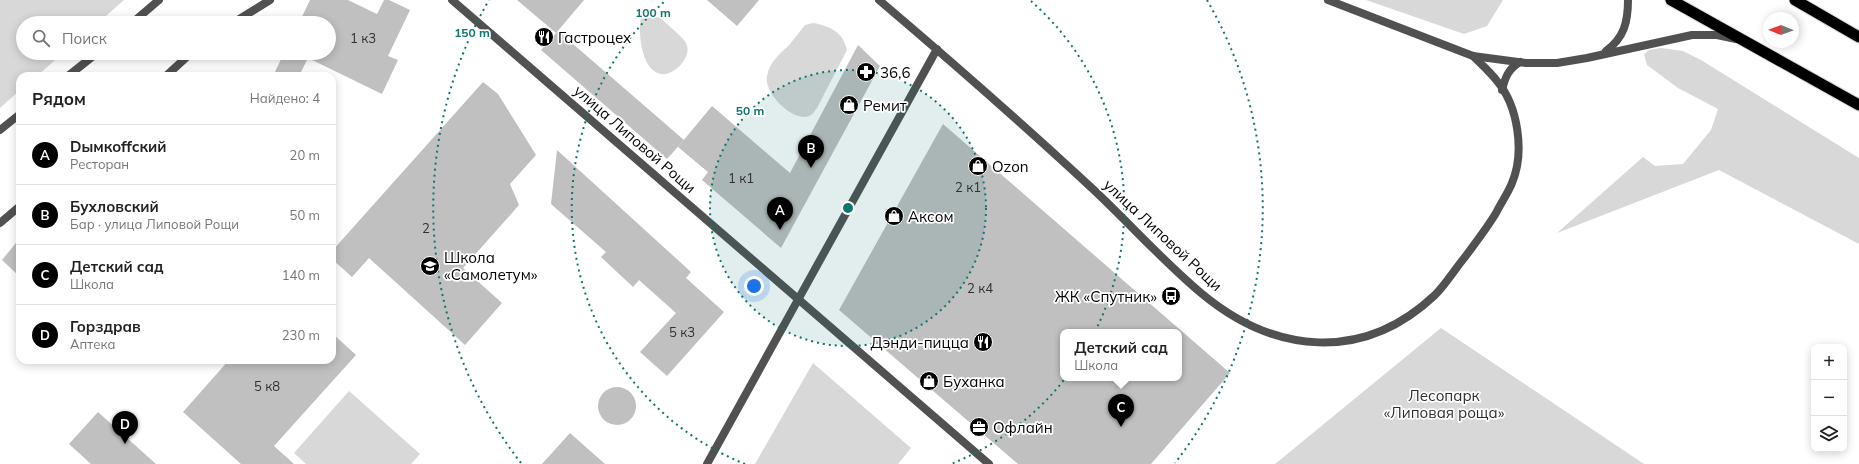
<!DOCTYPE html>
<html lang="ru">
<meta charset="utf-8">
<style>
:root{--surface:#fff;--page:#f6f6f6;--text:#222;--muted:#767676;--line:#e0e0e0;--accent:#000}
body{margin:0;font-family:Mulish,sans-serif;background:var(--page);color:var(--text)}
.controls{position:absolute;right:12px;bottom:12px;display:grid;overflow:hidden;border-radius:8px;box-shadow:0 2px 10px #0003}
.controls button{width:36px;height:36px;display:grid;place-items:center;padding:0;border:0;border-bottom:1px solid var(--line);background:var(--surface);color:var(--text);font:20px sans-serif}
.compass{position:absolute;left:1763px;top:12px;width:36px;height:36px;border-radius:50%;background:var(--surface);box-shadow:0 2px 10px #0003;rotate:271deg}
.you{position:absolute;left:754px;top:286px;width:14px;height:14px;margin:-10px;border:3px solid #fff;border-radius:50%;background:#1a73e8;box-shadow:0 0 0 6px #1a73e833}
.badge{display:grid;place-items:center;width:26px;height:26px;border-radius:50%;background:var(--accent);color:#fff;font-size:13px;font-weight:700}
.pin{position:absolute;translate:-50% -33px;filter:drop-shadow(0 1px 2px #0008)}
.pin::after{content:'';position:absolute;top:21px;width:14px;height:12px;background:inherit;clip-path:polygon(0 0,100% 0,50% 100%)}
.popup{position:absolute;left:1060px;top:329px;width:122px;height:52px;box-sizing:border-box;display:grid;place-content:center;border-radius:8px;background:var(--surface);filter:drop-shadow(0 1px 3px #0005);font-size:13px;white-space:nowrap;color:var(--muted)}
.popup b{font-size:15px;color:var(--text)}
.popup::after{content:'';position:absolute;left:50%;top:100%;margin-left:-8px;border:8px solid transparent;border-top-color:var(--surface)}
.list{margin:0;padding:0;list-style:none}
h2{display:flex;justify-content:space-between;align-items:center;height:52px;margin:0;padding:0 16px;font-size:17px}
h2 small{font-size:13px;font-weight:400;color:var(--muted)}
.list li{display:grid;grid-template-columns:26px 1fr auto;gap:12px;align-items:center;box-sizing:border-box;height:60px;padding:0 16px;border-top:1px solid var(--line)}
.list b{display:block;font-size:15px;white-space:nowrap}
.list p{margin:0;font-size:13px;white-space:nowrap;color:var(--muted)}
.list em{font-size:13px;font-style:normal;color:var(--muted)}
.icon{flex:none;width:22px;height:22px;fill:none;stroke:currentColor;stroke-width:2;stroke-linecap:round;stroke-linejoin:round}
.map{position:relative;flex:none;width:1859px;height:464px;overflow:hidden}
.search{position:absolute;background:var(--surface);box-shadow:0 2px 10px #0003;left:16px;top:16px;width:320px;height:44px;display:flex;align-items:center;gap:10px;box-sizing:border-box;padding:0 14px;border-radius:22px;color:var(--muted);font-size:15px}
.panel{position:absolute;background:var(--surface);box-shadow:0 2px 10px #0003;left:16px;top:72px;width:320px;height:292px;border-radius:12px}
.map>svg:first-child{display:block}
</style>
<div class="map">
<svg width="1859" height="464" viewBox="0 0 1859 464">
<rect width="100%" height="100%" fill="#fff"/>
<g fill="#d8d8d8">
<polygon points="0,0 124,0 98,23 23,23 23,53 63,53 37,76 20,76 20,90 0,108"/>
<polygon points="1366,0 1503,0 1487,26 1464,34"/>
<path d="M648 13C659 15 667 24 676 32 679 35 684 39 686 43 693 56 675 76 661 74 641 70 638 33 641 17Z"/>
<path d="M813 23C830 26 843 32 847 50L817 108C815 110 813 114 811 115 795 125 763 93 767 76 770 61 780 54 790 44 795 38 800 31 805 25Z"/>
<polygon points="1661,48 1683,51 1701,60 1859,158 1859,244 1719,170 1557,233 1643,157 1655,166 1683,164 1711,130 1718,109 1678,88 1647,65 1644,54 1649,50"/>
<polygon points="1441,328 1644,464 1275,464"/>
<polygon points="813,363 911,448 898,464 755,464"/>
<polygon points="349,391 420,454 411,464 306,464 294,453"/>
</g>
<g fill="#c0c0c0" fill-rule="evenodd">
<polygon points="310,0 348,0 377,14 384,0 389,0 410,10 388,56 398,60 382,94 308,58 299,76 273,76 284,53 329,53 329,23 299,23"/>
<polygon points="517,0 584,0 556,33"/>
<polygon points="707,0 759,0 737,26"/>
<polygon points="558,31 684,140 667,159 541,50"/>
<polygon points="858,45 880,66 781,248 702,180 708,172 678,147 712,106 790,173"/>
<polygon points="483,82 498,94 536,155 510,184 519,205 463,268 502,303 465,345 369,258 352,277 332,259 332,251"/>
<path d="M943 124 1230 373 1151 464H1018L839 310ZM1063 332H1179V378H1063Z"/>
<polygon points="557,150 691,272 686,278 724,312 667,376 640,352 676,313 639,280 633,287 601,257 606,252 551,204"/>
<polygon points="20,238 20,277 2,260"/>
<polygon points="332,333 356,355 274,446 294,464 241,464 183,412 229,360 332,360"/>
<circle cx="617" cy="406" r="19"/>
<polygon points="98,412 156,464 91,464 69,444"/>
<polygon points="570,433 579,441 605,464 542,464"/>
</g>
<g fill="none" stroke-linecap="round" stroke-linejoin="round">
<g stroke="#dbdbdb" stroke-width="13">
<g id="trunk">
<polyline points="1671,0 1859,105"/>
<polyline points="1795,0 1859,37"/>
</g>
</g>
<g stroke="#515151" stroke-width="8">
<polyline points="452,0 989,464"/>
<path d="M879 0C952 62 1025 126 1095 191 1131 225 1164 262 1201 293 1274 354 1363 363 1435 295 1446 284 1455 269 1465 257 1476 242 1487 228 1496 213 1501 203 1508 193 1512 183 1525 152 1518 106 1497 81 1490 72 1481 64 1473 56"/>
<polyline points="233,23 270,0"/>
<polyline points="166,76 191,53"/>
<path d="M1502 90C1505 78 1508 69 1520 62"/>
<polyline points="0,223 20,206"/>
<polyline points="707,464 937,49"/>
</g>
<g stroke="#515151" stroke-width="8">
<polyline points="1328,0 1473,56 1526,63 1557,63 1587,58 1692,35 1717,35 1736,39"/>
<polyline points="132,23 159,0"/>
<path d="M1606 51C1624 38 1628 22 1628 0"/>
<polyline points="68,76 97,53"/>
<polyline points="0,130 20,114"/>
</g>
<use href="#trunk" stroke="#000" stroke-width="11"/>
</g>
<circle cx="848" cy="208" r="138" fill="#0f766e" fill-opacity=".12"/>
<g fill="none" stroke="#0f766e" stroke-width="2" stroke-dasharray="2 4">
<circle cx="848" cy="208" r="138"/>
<path d="M745 464A276 276 0 0 1 665 1M1031 1A276 276 0 0 1 951 464"/>
<path d="M521 463A415 415 0 0 1 489 0M1207 0A415 415 0 0 1 1175 463"/>
</g>
<defs>
<g id="restaurant-disc" transform="scale(1)"><circle r="9.5" fill="#000" stroke="#fff"/><path d="M-5-6h1v4h1v-4h1v4h1v-4h1v5L-1.5 .5V6h-2V.5L-5-1ZM5-6V6H3V1.5H1.5Q1.5-4 5-6Z" fill="#fff"/></g>
<g id="pharmacy-disc" transform="scale(1)"><circle r="9.5" fill="#000" stroke="#fff"/><path d="M-2-6h4v4h4v4h-4v4h-4v-4h-4v-4h4Z" fill="#fff"/></g>
<g id="shop-disc" transform="scale(1)"><circle r="9.5" fill="#000" stroke="#fff"/><path d="M-5-2.5h2.3a2.7 3.5 0 0 1 5.4 0H5L5.5 6h-11ZM-1.5-2.5h3a1.5 2.3 0 0 0-3 0Z" fill="#fff"/></g>
<g id="school-disc" transform="scale(1)"><circle r="9.5" fill="#000" stroke="#fff"/><path d="M0-5L7-2L0 1L-7-2ZM-4 1L0 2.5L4 1V4Q0 6-4 4Z" fill="#fff"/></g>
<g id="bus-disc" transform="scale(1)"><circle r="9.5" fill="#000" stroke="#fff"/><path d="M-5-6H5V4H4V6H2V4H-2V6H-4V4H-5ZM-3.5-4V0h7V-4ZM-3.5 1.2v1.5H-2V1.2ZM2 1.2v1.5H3.5V1.2Z" fill="#fff"/></g>
<g id="office-disc" transform="scale(1)"><circle r="9.5" fill="#000" stroke="#fff"/><path d="M-6-3h4V-5.5h4V-3h4V5H-6ZM-1-4.5V-3h2v-1.5ZM-6 0V1H6V0Z" fill="#fff"/></g>
</defs>
<g fill-rule="evenodd">
<use href="#restaurant-disc" x="544" y="37"/>
<use href="#pharmacy-disc" x="866" y="72"/>
<use href="#shop-disc" x="849" y="105"/>
<use href="#shop-disc" x="978" y="166"/>
<use href="#shop-disc" x="894" y="216"/>
<use href="#school-disc" x="430" y="266"/>
<use href="#bus-disc" x="1171" y="296"/>
<use href="#restaurant-disc" x="983" y="342"/>
<use href="#shop-disc" x="929" y="381"/>
<use href="#office-disc" x="979" y="427"/>
</g>
<g text-anchor="middle" dominant-baseline="central" stroke-width="3.5" stroke-linejoin="round" paint-order="stroke">
<g font-size="13" fill="#303030">
<text x="363" y="38">1 к3</text>
<text x="741" y="178">1 к1</text>
<text x="968" y="187">2 к1</text>
<text x="426" y="228">2</text>
<text x="980" y="288">2 к4</text>
<text x="682" y="332">5 к3</text>
<text x="267" y="386">5 к8</text>
</g>
<g font-size="15" fill="#000" stroke="#fff" text-anchor="start">
<text x="558" y="37">Гастроцех</text>
<text x="880" y="72">36,6</text>
<text x="863" y="105">Ремит</text>
<text x="992" y="166">Ozon</text>
<text x="908" y="216">Аксом</text>
<text x="444" y="257">Школа<tspan x="444" dy="17">«Самолетум»</tspan></text>
<text x="1157" y="296" text-anchor="end">ЖК «Спутник»</text>
<text x="969" y="342" text-anchor="end">Дэнди-пицца</text>
<text x="943" y="381">Буханка</text>
<text x="993" y="427">Офлайн</text>
</g>
<g font-size="15" fill="#000" stroke="#fff">
<text transform="translate(635 139) rotate(41)">улица Липовой Рощи</text>
<text transform="translate(1163 235) rotate(43)">улица Липовой Рощи</text>
</g>
<g font-size="15" fill="#2f2f2f" stroke="#fff">
<text x="1444" y="395">Лесопарк<tspan x="1444" dy="17">«Липовая роща»</tspan></text>
</g>
</g>
<circle cx="848" cy="208" r="6" fill="#0f766e" stroke="#fff" stroke-width="2"/>
<g font-size="12" text-anchor="middle" font-weight="bold" fill="#0f766e" stroke="#fff" stroke-width="3.5" stroke-linejoin="round" paint-order="stroke">
<text x="653" y="17">100 m</text>
<text x="472" y="37">150 m</text>
<text x="750" y="115">50 m</text>
</g>
</svg>
<div class="controls">
<button>+</button>
<button>−</button>
<button><svg class="icon" aria-label="layers" viewBox="0 0 24 24"><path d="M12 4l9 5-9 5-9-5zM3 14l9 5 9-5"/></svg></button>
</div>
<svg class="compass" viewBox="-18 -18 36 36"><path d="M0-13l5 13h-10z" fill="#e53935"/><path d="M0 13l5-13h-10z" fill="#767676"/></svg>
<div class="you"></div>
<div class="pin badge" style="left:780px;top:230px">A</div>
<div class="pin badge" style="left:811px;top:168px">B</div>
<div class="pin badge" style="left:1121px;top:427px">C</div>
<div class="popup"><b>Детский сад</b>Школа</div>
<div class="pin badge" style="left:125px;top:444px">D</div>
<div class="search"><svg class="icon" aria-label="search" viewBox="0 0 24 24"><circle cx="10" cy="10" r="6"/><path d="M15 15l6 6"/></svg>Поиск</div>
<section class="panel">
<h2>Рядом<small>Найдено: 4</small></h2>
<ul class="list">
<li><span class="badge">A</span><div><b>Dымкoffский</b><p>Ресторан</p></div><em>20 m</em></li>
<li><span class="badge">B</span><div><b>Бухловский</b><p>Бар · улица Липовой Рощи</p></div><em>50 m</em></li>
<li><span class="badge">C</span><div><b>Детский сад</b><p>Школа</p></div><em>140 m</em></li>
<li><span class="badge">D</span><div><b>Горздрав</b><p>Аптека</p></div><em>230 m</em></li>
</ul>
</section>
</div>
